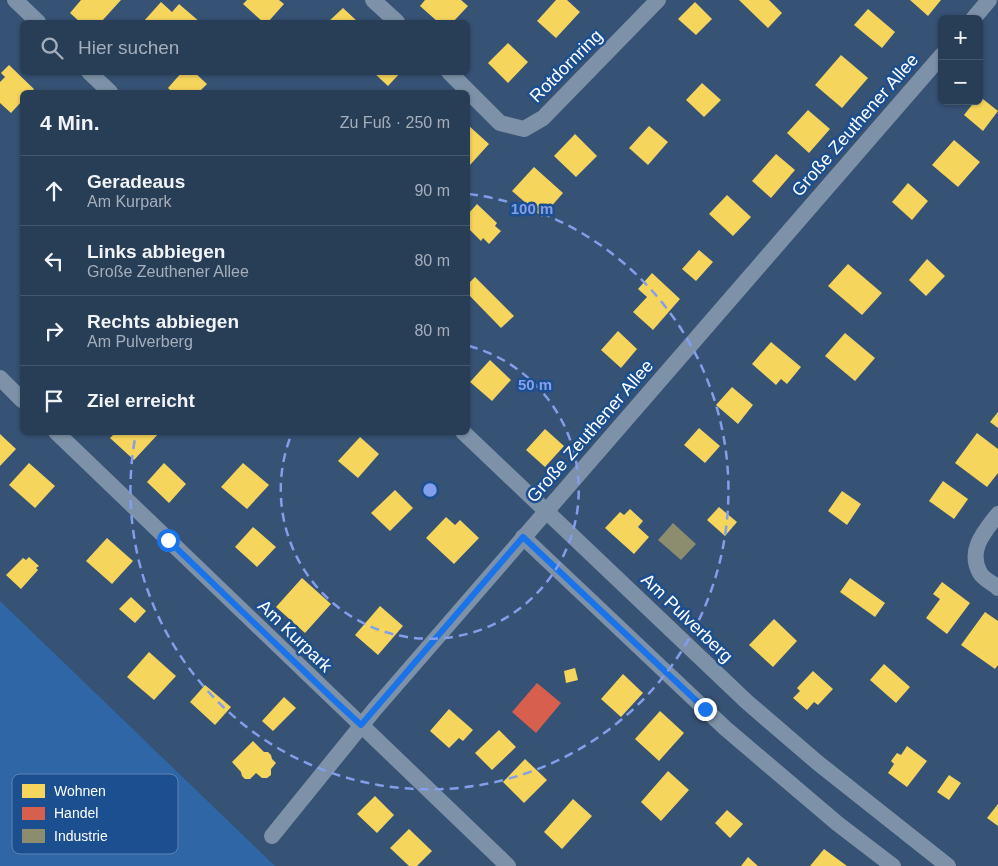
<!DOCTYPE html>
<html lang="de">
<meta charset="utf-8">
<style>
:root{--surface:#283e57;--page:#344961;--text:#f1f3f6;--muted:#a5aeba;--line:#44576d}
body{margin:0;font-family:Arial,sans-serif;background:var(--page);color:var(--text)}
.controls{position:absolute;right:15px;top:15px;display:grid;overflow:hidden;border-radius:8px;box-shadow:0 1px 4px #0004}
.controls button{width:45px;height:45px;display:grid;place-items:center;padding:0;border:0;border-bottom:1px solid var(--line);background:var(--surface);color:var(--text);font:25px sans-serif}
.stop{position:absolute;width:15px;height:15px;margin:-11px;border:4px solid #1a73e8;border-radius:50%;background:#fff}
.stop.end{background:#1a73e8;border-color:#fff;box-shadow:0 1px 5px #0008}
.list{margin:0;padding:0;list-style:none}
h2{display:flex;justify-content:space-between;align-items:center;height:65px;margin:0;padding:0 20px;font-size:21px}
h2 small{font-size:16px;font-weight:400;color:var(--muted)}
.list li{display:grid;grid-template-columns:32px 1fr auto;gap:15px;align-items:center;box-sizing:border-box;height:70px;padding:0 20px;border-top:1px solid var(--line)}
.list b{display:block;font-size:19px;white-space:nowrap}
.list p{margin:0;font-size:16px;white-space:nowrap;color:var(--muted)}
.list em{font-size:16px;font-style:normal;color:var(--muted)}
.icon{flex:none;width:28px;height:28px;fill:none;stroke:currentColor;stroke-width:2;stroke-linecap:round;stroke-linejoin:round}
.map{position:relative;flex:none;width:998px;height:866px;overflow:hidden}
.search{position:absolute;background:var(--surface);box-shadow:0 1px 4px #0004;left:20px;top:20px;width:450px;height:55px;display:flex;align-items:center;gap:12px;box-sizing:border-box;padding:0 18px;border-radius:8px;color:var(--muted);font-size:19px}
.panel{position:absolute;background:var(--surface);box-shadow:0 1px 4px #0004;left:20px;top:90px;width:450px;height:345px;border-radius:8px}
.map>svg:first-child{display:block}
</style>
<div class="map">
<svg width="998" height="866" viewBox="0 0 998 866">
<rect width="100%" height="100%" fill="#365274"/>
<polygon fill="#2f66a5" points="0,601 275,866 0,866"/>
<g fill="#f6d55c">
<polygon points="81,0 121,0 101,22 80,22 70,13"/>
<polygon points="247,0 279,0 284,4 268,22 263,22 243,4"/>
<polygon points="425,0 461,0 468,6 453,22 438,22 420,6"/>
<polygon points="556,0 567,0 580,12 556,38 537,21"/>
<polygon points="739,0 769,0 782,13 768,28"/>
<polygon points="910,0 941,0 928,16"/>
<polygon points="161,2 172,12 179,4 200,22 143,22"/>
<polygon points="695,2 712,19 696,35 678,19"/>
<polygon points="343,8 358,22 328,22"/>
<polygon points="868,9 895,32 882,48 854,25"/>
<polygon points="508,43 528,62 508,83 488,63"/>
<polygon points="841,55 868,78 842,108 815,85"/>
<polygon points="9,65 34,89 31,92 22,92 22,101 11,113 0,103 0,82 5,77 1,73"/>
<polygon points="182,72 194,72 207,84 199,92 172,92 168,88"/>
<polygon points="373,72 401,72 388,86"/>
<polygon points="702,83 721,100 704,117 686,100"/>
<polygon points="979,96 998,111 983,131 964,115 975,101 979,101"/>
<polygon points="808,110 830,129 809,153 787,133"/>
<polygon points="468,125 489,144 470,165 468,163"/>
<polygon points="649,126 668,142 648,165 629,148"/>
<polygon points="575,134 597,156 576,177 554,156"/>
<polygon points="954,140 980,162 958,187 932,165"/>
<polygon points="776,154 795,170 771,198 752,181"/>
<polygon points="534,167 563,193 542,217 512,191"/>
<polygon points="908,183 928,201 912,220 892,202"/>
<polygon points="727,195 751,217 733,236 709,214"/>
<polygon points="477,204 497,223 495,226 501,231 489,244 483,238 481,241 468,228 468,214"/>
<polygon points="699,250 713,262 696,281 682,269"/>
<polygon points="927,259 945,276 926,296 909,280"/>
<polygon points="848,264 882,293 862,315 828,286"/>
<polygon points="652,273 680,299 653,330 633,312 647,297 638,289"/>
<polygon points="475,277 514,316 501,328 468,294 468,284"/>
<polygon points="618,331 637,349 621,368 601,350"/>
<polygon points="845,333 875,358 855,381 825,356"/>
<polygon points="771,342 801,367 787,384 781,379 776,385 752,364"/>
<polygon points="490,360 511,380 492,401 470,382"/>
<polygon points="732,387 753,405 738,424 716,405"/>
<polygon points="998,412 998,428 990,422"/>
<polygon points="699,428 720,446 705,463 684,445"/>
<polygon points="545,429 564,446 545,467 526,450"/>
<polygon points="116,432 160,432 134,460 110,438"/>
<polygon points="977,433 998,449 998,473 987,487 955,463"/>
<polygon points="0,434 16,449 0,466"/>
<polygon points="360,437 379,454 358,478 338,461"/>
<polygon points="29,463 55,486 35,508 9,485"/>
<polygon points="164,463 186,484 169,503 147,482"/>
<polygon points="243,463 269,485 247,509 221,487"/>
<polygon points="943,481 968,499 954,519 929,501"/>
<polygon points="395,490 413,508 390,531 371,513"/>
<polygon points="842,491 861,504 847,525 828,511"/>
<polygon points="719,507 737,522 725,536 707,520"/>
<polygon points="630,509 643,521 638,527 649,537 634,554 605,528 620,512 624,515"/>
<polygon points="446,517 455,525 460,520 479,538 454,564 426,538"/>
<polygon points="253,527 276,547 257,567 235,547"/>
<polygon points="107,538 133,561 112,584 86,561"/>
<polygon points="29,557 39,566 36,568 38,570 21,589 6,575 23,558 26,560"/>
<polygon points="302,578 331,604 305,633 276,607"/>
<polygon points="850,578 885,603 875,617 840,592"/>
<polygon points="942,582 970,603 947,634 926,618 940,599 933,594"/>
<polygon points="131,597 146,611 135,623 119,609"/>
<polygon points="380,606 403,626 378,655 355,635"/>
<polygon points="985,612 998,621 998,665 995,669 961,645"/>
<polygon points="774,619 797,641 773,667 749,645"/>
<polygon points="149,652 176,676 154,700 127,677"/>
<polygon points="884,664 910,687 896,703 870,680"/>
<polygon points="575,668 578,680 566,683 564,671"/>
<polygon points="813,671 833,689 818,705 814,702 807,710 793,698 800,691 797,688"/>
<polygon points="623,674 643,693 621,717 601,699"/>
<polygon points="205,685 231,707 215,725 190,702"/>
<polygon points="284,697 296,708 273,731 262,721"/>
<polygon points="449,709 473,730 463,741 459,738 449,748 430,731"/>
<polygon points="660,711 684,733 659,761 635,739"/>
<polygon points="499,730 516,747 492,770 475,753"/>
<polygon points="253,741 264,752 268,752 271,755 272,759 276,763 271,769 271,775 267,778 262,778 256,773 250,779 245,779 242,776 241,772 232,762"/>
<polygon points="907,746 927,761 907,787 888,773 894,764 891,761 897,753 901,755"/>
<polygon points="525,759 547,780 524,803 503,782"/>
<polygon points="668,771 689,790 661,821 641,802"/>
<polygon points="949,775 961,783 949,800 937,792"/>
<polygon points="375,796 394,815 377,833 357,814"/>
<polygon points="573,799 592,816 562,849 544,832"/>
<polygon points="998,804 998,826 987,818"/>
<polygon points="727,810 743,824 730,838 715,823"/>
<polygon points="409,829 432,851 417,866 409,866 390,848"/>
<polygon points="824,849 847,866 810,866"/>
<polygon points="748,857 758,866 741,866"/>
</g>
<polygon fill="#d6604d" points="537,683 561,703 536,733 512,712"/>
<polygon fill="#8c8c6e" points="673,523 696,544 681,560 658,540"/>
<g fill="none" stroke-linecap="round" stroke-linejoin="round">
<g stroke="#7d92a8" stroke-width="16">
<polyline points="15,0 38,22"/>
<polyline points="373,0 397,22"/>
<polyline points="973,19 989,0"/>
<polyline points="89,72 110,92"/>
<polyline points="449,72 500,123 524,129 543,118 658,0"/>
<polyline points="0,378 22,400"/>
<polyline points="56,432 508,866"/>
<polyline points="463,432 747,702 818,763 948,866"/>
<path d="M998 514C985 531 967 550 980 573 983 579 993 583 998 588"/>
<polyline points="523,537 725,728 838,824 893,866"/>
<polyline points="272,836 374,710 942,55"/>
</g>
</g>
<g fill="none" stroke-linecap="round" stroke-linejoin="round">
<polyline stroke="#1a73e8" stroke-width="6" points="168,540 334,700 361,725 523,537 705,709"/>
</g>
<g fill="none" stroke="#839eea" stroke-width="2.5" stroke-dasharray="9 6">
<path d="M469 346A149 149 0 1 1 292 433"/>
<path d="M469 194A299 299 0 1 1 136 433"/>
</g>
<g text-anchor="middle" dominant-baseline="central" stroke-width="5" stroke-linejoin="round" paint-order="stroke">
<g font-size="18" fill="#fff" stroke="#1b4f8f">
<text transform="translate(566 66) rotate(-45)">Rotdornring</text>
<text transform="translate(855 125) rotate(-49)">Große Zeuthener Allee</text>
<text transform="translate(590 431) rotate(-49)">Große Zeuthener Allee</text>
<text transform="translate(687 618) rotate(44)">Am Pulverberg</text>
<text transform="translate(295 636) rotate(44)">Am Kurpark</text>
</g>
</g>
<rect x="12" y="774" width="166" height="80" rx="8" fill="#1b4f8f" stroke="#5f84b1" stroke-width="1"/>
<rect x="22" y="784" width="23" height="14" fill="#f6d55c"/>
<rect x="22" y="807" width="23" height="13" fill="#d6604d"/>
<rect x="22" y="829" width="23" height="14" fill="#8c8c6e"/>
<g font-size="14" fill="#fff">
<text x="54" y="796">Wohnen</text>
<text x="54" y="818">Handel</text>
<text x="54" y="841">Industrie</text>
</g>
<circle cx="430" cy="490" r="8" fill="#839eea" stroke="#1b4f8f" stroke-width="2.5"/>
<g font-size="15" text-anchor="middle" font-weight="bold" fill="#839eea" stroke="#1b4f8f" stroke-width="5" stroke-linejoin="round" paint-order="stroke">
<text x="532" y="214">100 m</text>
<text x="535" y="390">50 m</text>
</g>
</svg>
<div class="controls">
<button>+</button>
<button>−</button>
</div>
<div class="stop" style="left:168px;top:540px"></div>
<div class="stop end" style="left:705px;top:709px"></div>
<div class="search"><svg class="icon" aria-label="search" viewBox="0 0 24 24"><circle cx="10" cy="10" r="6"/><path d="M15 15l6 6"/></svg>Hier suchen</div>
<section class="panel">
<h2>4 Min.<small>Zu Fuß · 250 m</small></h2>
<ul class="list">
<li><svg class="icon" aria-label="ahead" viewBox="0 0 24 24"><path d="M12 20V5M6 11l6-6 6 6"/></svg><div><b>Geradeaus</b><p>Am Kurpark</p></div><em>90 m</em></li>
<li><svg class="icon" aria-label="left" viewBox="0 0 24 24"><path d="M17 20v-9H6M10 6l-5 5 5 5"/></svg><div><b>Links abbiegen</b><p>Große Zeuthener Allee</p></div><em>80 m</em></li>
<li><svg class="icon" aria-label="right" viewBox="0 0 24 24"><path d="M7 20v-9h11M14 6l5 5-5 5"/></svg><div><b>Rechts abbiegen</b><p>Am Pulverberg</p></div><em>80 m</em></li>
<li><svg class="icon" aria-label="arrive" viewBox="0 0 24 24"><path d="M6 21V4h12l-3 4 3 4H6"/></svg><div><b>Ziel erreicht</b></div></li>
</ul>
</section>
</div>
